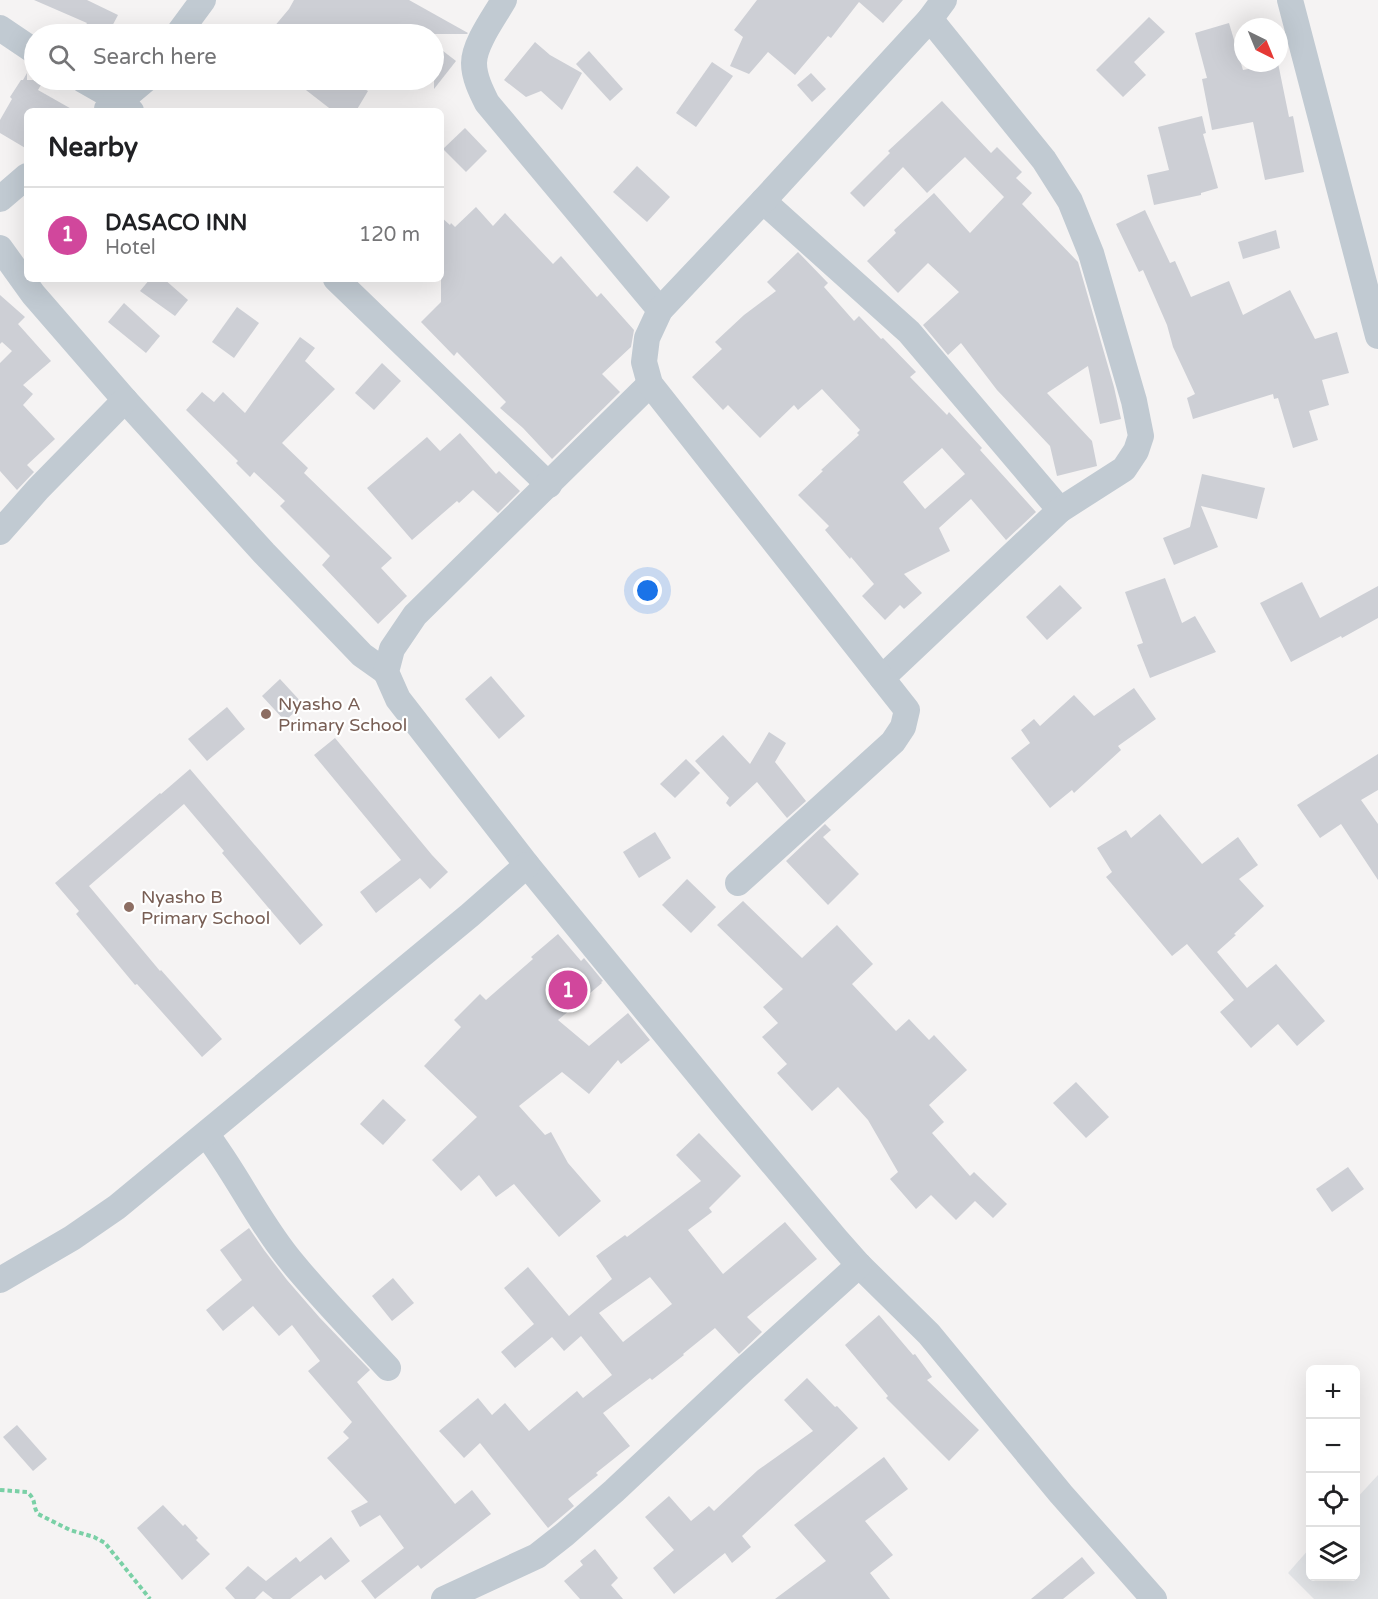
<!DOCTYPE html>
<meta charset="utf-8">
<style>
:root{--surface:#fff;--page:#f6f6f6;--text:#202124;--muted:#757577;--line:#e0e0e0;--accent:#111827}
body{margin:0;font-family:"Varela Round",sans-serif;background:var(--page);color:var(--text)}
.controls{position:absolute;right:18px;bottom:18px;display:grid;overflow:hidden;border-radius:9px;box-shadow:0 6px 24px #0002}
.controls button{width:54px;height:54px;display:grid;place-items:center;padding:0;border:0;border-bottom:2px solid var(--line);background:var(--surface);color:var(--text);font:30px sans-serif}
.compass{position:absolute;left:1234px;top:18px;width:54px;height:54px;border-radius:50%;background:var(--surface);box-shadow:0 6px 24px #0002;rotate:137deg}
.you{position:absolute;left:648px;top:591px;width:21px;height:21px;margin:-15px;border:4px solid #fff;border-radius:50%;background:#1a73e8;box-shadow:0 0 0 9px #1a73e833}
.badge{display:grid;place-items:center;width:39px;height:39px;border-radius:50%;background:var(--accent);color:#fff;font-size:20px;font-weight:700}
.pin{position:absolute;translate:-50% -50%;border:3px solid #fff;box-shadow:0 2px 6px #0006}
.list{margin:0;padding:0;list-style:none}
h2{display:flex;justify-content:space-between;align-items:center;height:78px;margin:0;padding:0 24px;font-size:26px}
h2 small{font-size:20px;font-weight:400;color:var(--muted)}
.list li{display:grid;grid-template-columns:39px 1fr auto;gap:18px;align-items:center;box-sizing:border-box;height:96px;padding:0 24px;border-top:2px solid var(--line)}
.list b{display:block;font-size:22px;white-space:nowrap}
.list p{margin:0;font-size:20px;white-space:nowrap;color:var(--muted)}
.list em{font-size:20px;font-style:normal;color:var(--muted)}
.icon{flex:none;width:33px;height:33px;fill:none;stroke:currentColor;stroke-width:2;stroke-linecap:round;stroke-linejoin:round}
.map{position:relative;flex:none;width:1378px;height:1599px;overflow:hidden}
.search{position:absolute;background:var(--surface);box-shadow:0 6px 24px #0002;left:24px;top:24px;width:420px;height:66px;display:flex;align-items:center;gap:15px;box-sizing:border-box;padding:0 21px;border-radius:33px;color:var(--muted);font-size:22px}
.panel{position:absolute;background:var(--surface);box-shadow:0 6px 24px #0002;left:24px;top:108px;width:420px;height:174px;border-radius:9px}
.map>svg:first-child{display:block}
</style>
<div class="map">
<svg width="1378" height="1599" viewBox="0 0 1378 1599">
<rect width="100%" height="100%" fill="#f5f3f3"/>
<polygon fill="#e2e4e7" points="1378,1475 1378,1599 1314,1599 1288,1573 1310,1548 1310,1576 1356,1576 1356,1499"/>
<g fill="#cdcfd5" fill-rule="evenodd">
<polygon points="34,0 87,0 118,15 108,34 79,34 87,23"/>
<polygon points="294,0 409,0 468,33 467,34 268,34 289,9"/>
<polygon points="757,0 903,0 883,23 859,2 831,38 828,36 795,75 768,52 749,74 730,66 743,37 734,30"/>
<polygon points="1149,17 1165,32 1134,62 1146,75 1123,97 1096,70"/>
<polygon points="1229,23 1243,70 1278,63 1289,117 1293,116 1304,172 1265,180 1253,122 1212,130 1202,79 1207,78 1195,33"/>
<polygon points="535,42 550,55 582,73 562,110 541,91 526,97 504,80"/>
<polygon points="434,44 456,61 434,89"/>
<polygon points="589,51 623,89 610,101 576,64"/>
<polygon points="712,62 733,76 696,127 676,113"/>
<polygon points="27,73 27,80 44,80 38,90 75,111 27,111 27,149 0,133 0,120 12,99 10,97 21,80 23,80"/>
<polygon points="811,73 826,89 812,102 797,85"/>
<polygon points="293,80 348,80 368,91 356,111 333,111"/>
<polygon points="942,101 991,153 997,147 1022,172 1016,178 1032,193 1022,204 1078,262 1114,387 1121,419 1100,424 1088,366 1047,393 1092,441 1097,466 1057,476 1050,446 997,390 961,343 948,355 923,325 959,292 928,263 898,293 867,261 896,233 894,230 934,193 970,233 1004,197 965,157 927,193 903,167 864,207 850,193 890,153 888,151"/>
<polygon points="1202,116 1206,133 1203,134 1218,188 1201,193 1201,195 1154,205 1147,175 1169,170 1158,127"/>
<polygon points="465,128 487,151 466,172 443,149"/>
<polygon points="637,166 670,197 647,222 613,192"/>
<polygon points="476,207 493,226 505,213 553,264 561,256 597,297 601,293 634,330 631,347 602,374 620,392 552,459 523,428 500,408 506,402 457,352 454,356 421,322 441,302 441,217 450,225 451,223 455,227"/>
<polygon points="1145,210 1170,263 1175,261 1191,297 1229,281 1243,315 1290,290 1315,339 1337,332 1349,373 1322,380 1329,405 1309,411 1318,440 1293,448 1278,398 1274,399 1273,394 1193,419 1187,398 1195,394 1173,347 1167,325 1143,270 1139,272 1116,224"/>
<polygon points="1276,230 1280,248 1243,259 1238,242"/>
<path d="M798 252 828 283 824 287 854 321 859 316 881 339 883 338 916 372 910 377 947 415 949 412 982 448 980 450 1036 512 1006 540 971 499 939 528 950 551 904 574 922 593 904 609 900 605 885 620 862 596 874 584 851 557 850 559 825 530 829 526 798 495 823 471 821 470 859 435 857 433 860 430 822 389 798 410 794 405 760 438 728 405 723 410 692 377 722 349 715 342 744 315 776 291 767 282ZM942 448 965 474 925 509 903 482Z"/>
<polygon points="150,279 164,279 188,300 175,316 140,291"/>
<polygon points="0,295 25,317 18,324 51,361 23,385 33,394 23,405 55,439 27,465 34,472 17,490 0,471 0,363 12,351 2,342 0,344"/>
<polygon points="124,303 160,336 146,353 108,322"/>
<polygon points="237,307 259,323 234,358 212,342"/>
<polygon points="300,337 315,348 305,361 335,389 282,443 308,468 304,473 392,558 381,568 407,596 378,624 322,565 330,556 280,506 285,501 254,472 250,477 236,463 238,461 186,410 202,392 214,402 223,392 245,413"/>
<polygon points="382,363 401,381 374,410 355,393"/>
<polygon points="460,433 496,474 499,471 520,491 498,513 473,490 459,503 457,501 412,540 367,488 427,437 440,451"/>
<polygon points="1202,474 1265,488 1257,519 1201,506 1218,547 1174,565 1163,538 1190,527"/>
<polygon points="1165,578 1182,623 1195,616 1216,652 1150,678 1137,645 1143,643 1125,592"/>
<polygon points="1302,582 1320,618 1378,586 1378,618 1342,638 1341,636 1291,662 1260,603"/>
<polygon points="1060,585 1082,608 1047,640 1026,617"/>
<polygon points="491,676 525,716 499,739 465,699"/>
<polygon points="280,679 303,704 285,721 262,696"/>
<polygon points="1134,688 1156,719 1118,746 1121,750 1074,793 1072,790 1050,808 1011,758 1030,743 1021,730 1034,719 1040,726 1074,695 1094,716"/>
<polygon points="227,707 245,729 207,761 188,739"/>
<polygon points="769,732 786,743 775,762 806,801 787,818 757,782 730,807 726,803 729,798 695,761 723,735 750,764"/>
<polygon points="335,738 432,855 448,872 430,889 420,878 376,913 360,892 401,860 314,755"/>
<polygon points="1378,754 1378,790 1361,800 1378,824 1378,880 1341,824 1320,838 1297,805"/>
<polygon points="686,759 700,773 675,798 660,784"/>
<polygon points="190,769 323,925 300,945 222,853 224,851 184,804 89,886 160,971 161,970 222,1039 202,1057 137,984 135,985 76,914 79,911 55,883 160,793 161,794"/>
<polygon points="1160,814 1202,864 1238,837 1258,865 1239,879 1264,906 1234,934 1236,935 1217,952 1247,988 1276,964 1325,1021 1297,1046 1278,1024 1251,1048 1220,1012 1234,1000 1187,944 1172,956 1106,877 1112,872 1097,848 1126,830 1131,838"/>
<polygon points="825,824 831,830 823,837 859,874 828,905 786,861"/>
<polygon points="655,832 671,858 639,878 623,852"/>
<polygon points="687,879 716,907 691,933 662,905"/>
<polygon points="743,901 802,958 837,925 873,964 852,984 896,1031 909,1019 929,1040 934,1035 967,1070 929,1105 944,1122 932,1133 970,1176 974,1172 1007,1204 993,1218 975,1201 956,1220 931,1195 916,1209 890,1179 898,1172 868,1120 838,1087 812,1111 777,1073 787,1064 762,1037 778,1023 763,1007 783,989 717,925"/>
<polygon points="558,934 581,961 584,958 603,981 601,982 602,983 558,1020 589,1046 628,1013 650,1040 621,1064 618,1060 589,1094 562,1072 519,1106 545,1135 551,1132 568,1163 601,1201 559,1237 514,1184 496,1197 479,1175 461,1191 432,1160 477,1117 424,1066 461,1027 454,1020 480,994 486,1000 533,959 531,957"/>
<polygon points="1076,1082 1109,1117 1086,1138 1053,1103"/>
<polygon points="383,1099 406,1120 383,1145 360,1124"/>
<path d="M699 1133 741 1176 709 1208 712 1212 688 1230 723 1274 785 1222 817 1259 747 1317 762 1332 739 1354 715 1328 683 1354 684 1355 652 1380 650 1378 603 1413 630 1446 596 1473 598 1475 568 1499 574 1506 548 1528 480 1443 464 1458 439 1431 478 1398 492 1415 505 1403 529 1431 577 1391 583 1398 612 1375 581 1336 564 1351 552 1337 515 1368 501 1352 534 1324 504 1288 528 1267 569 1316 612 1279 596 1256 625 1235 627 1237 701 1181 676 1155ZM650 1277 672 1304 623 1342 599 1313Z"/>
<polygon points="1348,1167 1364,1189 1332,1212 1316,1189"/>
<polygon points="249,1228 264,1250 287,1280 320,1318 370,1370 357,1382 455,1504 472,1490 491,1514 421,1569 418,1565 375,1599 361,1581 404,1548 380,1515 360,1527 351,1511 368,1502 327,1458 349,1438 343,1432 352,1422 308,1371 320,1361 292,1325 279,1336 253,1306 223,1331 206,1310 242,1280 220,1250"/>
<polygon points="393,1278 414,1303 392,1321 372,1296"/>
<polygon points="879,1315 913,1355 915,1354 932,1377 927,1380 979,1430 949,1461 886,1398 888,1396 845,1345"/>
<polygon points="807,1378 835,1407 837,1406 858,1428 742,1536 751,1547 732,1563 725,1553 674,1594 653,1568 674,1550 645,1517 669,1496 691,1521 709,1506 714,1511 758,1470 813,1431 784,1400"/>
<polygon points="17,1425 47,1459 33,1471 3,1437"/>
<polygon points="884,1457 908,1489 865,1521 893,1555 870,1573 890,1599 775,1599 826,1561 794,1525"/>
<polygon points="163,1505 183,1526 185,1524 198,1538 196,1540 210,1554 182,1580 137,1528"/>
<polygon points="331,1537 350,1561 325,1580 321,1575 290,1599 273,1599 263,1591 255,1599 235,1599 225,1588 248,1566 266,1581 296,1557 300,1562"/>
<polygon points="595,1549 618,1578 611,1585 623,1599 580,1599 564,1581 583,1565 580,1561"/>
<polygon points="1082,1557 1095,1573 1063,1599 1031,1599"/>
</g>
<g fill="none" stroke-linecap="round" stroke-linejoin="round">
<path stroke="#7ad0a6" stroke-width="4" stroke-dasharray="4.5 3" stroke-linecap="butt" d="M0 1490 27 1492C37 1500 32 1505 38 1514L70 1530 94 1537 105 1543 150 1599"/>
<g stroke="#c1cad2" stroke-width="26">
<path d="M504 0C495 16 474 44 474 63 474 77 481 91 487 103L660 310"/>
<polyline points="1290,0 1378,336"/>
<polyline points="0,28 34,51"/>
<polyline points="178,34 203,0"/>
<polyline points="83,80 120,101 131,111"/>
<polyline points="107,109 120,101 145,80"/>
<polyline points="0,199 27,176"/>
<polyline points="763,201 909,332 1060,510"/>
<polyline points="0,248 33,294 125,400 264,553 362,655 386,672"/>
<polyline points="336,279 549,485"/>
<polyline points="650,384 415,615 392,649 386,672 398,699 527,865 726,1108 836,1239 859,1265 929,1334 1061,1494 1154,1599"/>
<polyline points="0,532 38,489 125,400"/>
<polyline points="882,678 1060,510 1124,469 1136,451 1141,436 1134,401 1091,253 1070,201 1044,160 930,19"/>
<polyline points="738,883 893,742 903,727 907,710 650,384 644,362 647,338 660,310 763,201 930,19 944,0"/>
<path d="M206 1134C236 1173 256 1217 287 1256 318 1295 354 1331 388 1368"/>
<polyline points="0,1280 72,1238 117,1207 470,915 527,865"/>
<polyline points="444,1599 537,1556 565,1534 614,1491 744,1369 859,1265"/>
</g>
</g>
<g fill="#8d6e63" stroke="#fff" stroke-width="2">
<circle cx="266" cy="714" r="6"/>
<circle cx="129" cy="907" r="6"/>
</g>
<g text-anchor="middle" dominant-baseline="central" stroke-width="4.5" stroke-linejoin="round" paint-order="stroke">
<g font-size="18" fill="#785e54" stroke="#fff" text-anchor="start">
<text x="278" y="704">Nyasho A<tspan x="278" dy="21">Primary School</tspan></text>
<text x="141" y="897">Nyasho B<tspan x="141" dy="21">Primary School</tspan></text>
</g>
</g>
</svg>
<div class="controls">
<button>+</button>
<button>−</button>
<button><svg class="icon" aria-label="locate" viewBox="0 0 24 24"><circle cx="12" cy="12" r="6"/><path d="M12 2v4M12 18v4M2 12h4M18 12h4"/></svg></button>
<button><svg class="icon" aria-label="layers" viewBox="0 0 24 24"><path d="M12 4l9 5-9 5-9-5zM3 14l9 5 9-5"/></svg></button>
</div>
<svg class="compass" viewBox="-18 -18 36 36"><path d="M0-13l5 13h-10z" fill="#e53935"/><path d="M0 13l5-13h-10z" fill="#757577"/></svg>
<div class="you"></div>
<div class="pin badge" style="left:568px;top:990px;background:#d1479c">1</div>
<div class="search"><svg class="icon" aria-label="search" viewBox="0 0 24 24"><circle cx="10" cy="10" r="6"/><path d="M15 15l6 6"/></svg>Search here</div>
<section class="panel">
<h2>Nearby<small></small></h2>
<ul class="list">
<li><span class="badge" style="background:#d1479c">1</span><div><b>DASACO INN</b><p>Hotel</p></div><em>120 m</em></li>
</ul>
</section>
</div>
